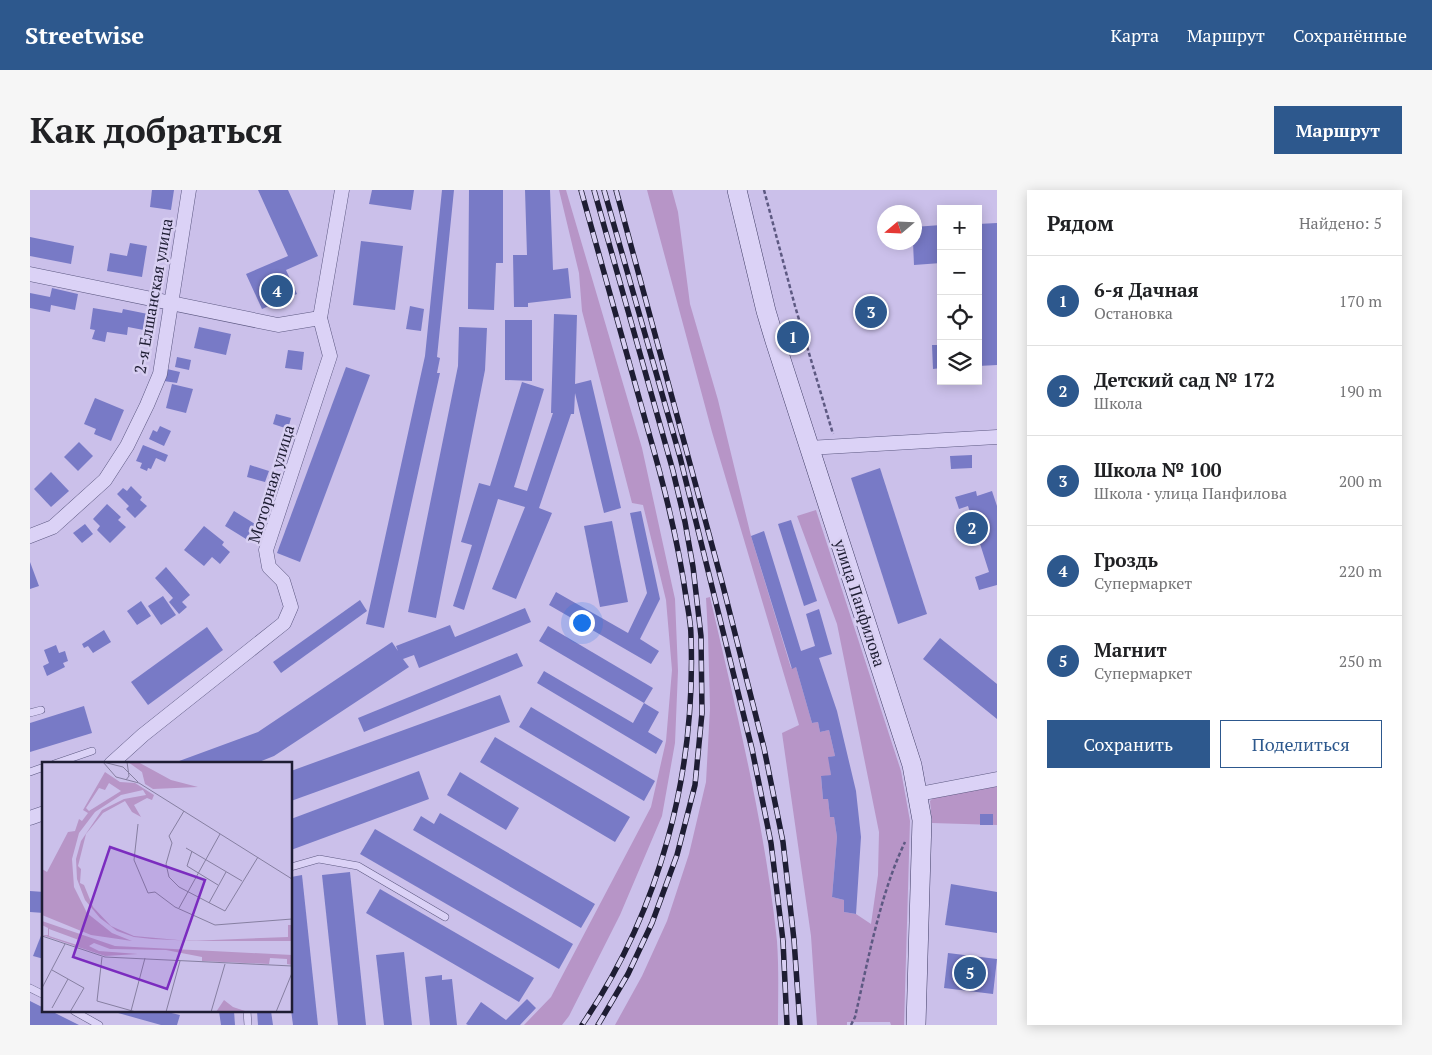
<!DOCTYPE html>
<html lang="ru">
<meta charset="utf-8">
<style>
:root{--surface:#fff;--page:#f6f6f6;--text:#202124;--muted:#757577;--line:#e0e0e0;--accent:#2d588d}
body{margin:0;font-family:"PT Serif",serif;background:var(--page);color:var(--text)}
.controls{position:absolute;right:15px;top:15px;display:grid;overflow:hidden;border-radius:0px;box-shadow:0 2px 12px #0003}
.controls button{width:45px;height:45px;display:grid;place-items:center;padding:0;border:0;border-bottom:1px solid var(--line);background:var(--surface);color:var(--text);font:25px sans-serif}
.compass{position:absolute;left:847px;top:15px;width:45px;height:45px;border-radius:50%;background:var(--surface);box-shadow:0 2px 12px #0003;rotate:251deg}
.you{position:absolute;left:551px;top:432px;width:18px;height:18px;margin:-12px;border:4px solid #fff;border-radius:50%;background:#1a73e8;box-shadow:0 0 0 8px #1a73e833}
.badge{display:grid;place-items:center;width:32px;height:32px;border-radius:50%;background:var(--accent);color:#fff;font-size:16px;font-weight:700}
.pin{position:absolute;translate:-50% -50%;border:2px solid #fff;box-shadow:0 1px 5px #0006}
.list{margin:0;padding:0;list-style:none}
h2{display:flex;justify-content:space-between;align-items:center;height:65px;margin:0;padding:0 20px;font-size:21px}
h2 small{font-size:16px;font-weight:400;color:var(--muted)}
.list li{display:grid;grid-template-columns:32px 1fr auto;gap:15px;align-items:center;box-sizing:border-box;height:90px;padding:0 20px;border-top:1px solid var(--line)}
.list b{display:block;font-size:19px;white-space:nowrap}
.list p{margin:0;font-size:16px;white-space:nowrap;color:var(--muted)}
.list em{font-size:16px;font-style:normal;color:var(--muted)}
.actions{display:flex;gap:10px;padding:15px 20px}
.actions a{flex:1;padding:11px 0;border:1px solid var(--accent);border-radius:0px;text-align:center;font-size:18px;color:var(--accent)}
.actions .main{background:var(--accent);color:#fff}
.icon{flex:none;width:28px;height:28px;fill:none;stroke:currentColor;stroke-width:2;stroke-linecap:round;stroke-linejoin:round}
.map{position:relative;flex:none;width:967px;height:835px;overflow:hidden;border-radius:0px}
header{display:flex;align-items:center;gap:30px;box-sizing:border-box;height:70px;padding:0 25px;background:var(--accent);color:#fff}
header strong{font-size:24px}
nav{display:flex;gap:28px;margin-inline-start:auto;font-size:18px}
.intro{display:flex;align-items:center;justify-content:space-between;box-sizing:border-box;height:120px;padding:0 30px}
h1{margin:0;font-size:35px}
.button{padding:12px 22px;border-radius:0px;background:var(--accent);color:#fff;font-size:18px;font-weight:700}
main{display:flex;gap:30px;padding:0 30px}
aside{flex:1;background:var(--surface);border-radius:0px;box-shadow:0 2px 12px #0003}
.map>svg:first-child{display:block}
</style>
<header>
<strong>Streetwise</strong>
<nav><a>Карта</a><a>Маршрут</a><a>Сохранённые</a></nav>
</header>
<div class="intro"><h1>Как добраться</h1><a class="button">Маршрут</a></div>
<main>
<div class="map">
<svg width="967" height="835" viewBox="0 0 967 835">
<rect width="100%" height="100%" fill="#cbc0ea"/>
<g fill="#b795c7">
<polygon points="529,0 536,0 612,258 645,409 648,481 645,553 632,626 590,725 539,826 532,835 494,835 521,807 621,617 636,551 642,480 636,410 613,315 602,313 552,121 549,83"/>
<polygon points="617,0 642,0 648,22 660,114 688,210 721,346 761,478 766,477 782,533 788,532 790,542 799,540 805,566 799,567 801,585 791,587 793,609 798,609 800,627 804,627 807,647 802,707 814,710 814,722 826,724 841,734 848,685 849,642 807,434 767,326 786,320 871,581 880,631 874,835 861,835 860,832 817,832 817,835 787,835 781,746 752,543 769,535 682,242"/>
<path d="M680 407C706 520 735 635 747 751 749 779 748 807 748 835H585L612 786 637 731 659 664 676 592 680 518 678 444 676 408Z"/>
<polygon points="967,595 967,635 902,633 900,611 906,605"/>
</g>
<g fill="#787ac6">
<polygon points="122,0 144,0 141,20 120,17"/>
<polygon points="228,0 258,0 288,66 256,80 267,104 232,119 216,84 258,66"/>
<polygon points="342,0 384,0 381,20 339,14"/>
<polygon points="412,0 424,0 407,167 410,168 407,183 410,183 354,438 336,434 395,166"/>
<polygon points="439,0 473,0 473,73 466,73 464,120 438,119"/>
<polygon points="495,0 520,0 523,80 538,78 541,108 498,113 498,117 484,117 483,65 497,65"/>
<polygon points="967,33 967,175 948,176 948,153 950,152 948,111 948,34"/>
<polygon points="911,35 911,73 884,75 883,52 884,52 884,37"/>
<polygon points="0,47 44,56 41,74 0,66"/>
<polygon points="331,51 373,56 365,120 323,115"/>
<polygon points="100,53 117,56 112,87 77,81 80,63 97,66"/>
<polygon points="22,98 48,104 45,120 21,115 20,122 0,118 0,103 20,107"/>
<polygon points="380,116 394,119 391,141 376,139"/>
<polygon points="63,118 92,123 93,119 123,125 119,141 98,137 97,145 77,142 75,152 62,149 65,140 60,139"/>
<polygon points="524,124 547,125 545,194 561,190 591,318 574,323 545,203 544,224 541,224 509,318 522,323 486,409 462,399 495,317 468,309 434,420 423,416 442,355 431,352 449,293 460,296 492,192 514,199 484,297 497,301 523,223 521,223"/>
<polygon points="475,130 502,130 502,191 475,190"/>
<polygon points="169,137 201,144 196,165 164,158"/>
<polygon points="429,137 457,138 455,180 406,428 378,422 428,176"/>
<polygon points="902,155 911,155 911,178 903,179"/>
<polygon points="258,160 274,162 272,180 255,178"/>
<polygon points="147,167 161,170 159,180 145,177"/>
<polygon points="316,177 340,185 270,372 247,363"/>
<polygon points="137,179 150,182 147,193 134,191"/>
<polygon points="142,194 163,199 156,223 136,218"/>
<polygon points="65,208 94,220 81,251 64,244 66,239 54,234"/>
<polygon points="246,224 261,228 258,239 243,234"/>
<polygon points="130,236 141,241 134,256 119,249 123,240 127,242"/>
<polygon points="49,252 63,266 48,281 34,267"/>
<polygon points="113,255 138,265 135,272 126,268 121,279 118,278 117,281 110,278 112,273 106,271"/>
<polygon points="942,265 942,278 921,279 920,266"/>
<polygon points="220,275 239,281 235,292 217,287"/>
<polygon points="850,278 897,424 868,434 821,288"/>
<polygon points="21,282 39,301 21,317 4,299"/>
<polygon points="101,296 112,307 110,310 117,316 105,328 96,319 99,316 87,304 93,298 97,301"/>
<polygon points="946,301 947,306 962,301 967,316 967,395 949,400 945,387 959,382 938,316 929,319 925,307"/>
<polygon points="77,314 91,327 88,330 96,337 80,353 67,340 70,336 63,329"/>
<polygon points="204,321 225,334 216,349 195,336"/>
<polygon points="611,321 630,409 610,449 629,461 621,474 519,415 526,402 598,443 617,403 600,323"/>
<polygon points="761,330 787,411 774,416 748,334"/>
<polygon points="582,331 598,412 570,417 554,336"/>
<polygon points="55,334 63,344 52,353 43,343"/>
<polygon points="174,336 194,352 192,355 200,362 190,374 182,367 174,376 154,360"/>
<polygon points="734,341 771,461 785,456 776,424 789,419 802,464 789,468 807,521 826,601 831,647 826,724 814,722 814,710 802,707 807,647 804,627 800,627 798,609 793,609 791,586 801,585 798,567 805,566 799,540 790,542 788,532 782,533 766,477 762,479 721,346"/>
<polygon points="0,372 9,396 0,399"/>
<polygon points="136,377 160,405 152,412 157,417 149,424 139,412 143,408 125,388"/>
<polygon points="133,406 146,425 131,435 118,416"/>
<polygon points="330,410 337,421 251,483 243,472"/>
<polygon points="111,411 121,426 107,435 97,421"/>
<polygon points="495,418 501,432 389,478 384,465 373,469 379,477 244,566 224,574 141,574 228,542 362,452 368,461 366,456 420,435 425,447"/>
<polygon points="518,436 623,498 614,513 509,451"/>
<polygon points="177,437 193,460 118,515 101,492"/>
<polygon points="74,440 81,452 63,463 58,456 54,458 52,454"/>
<polygon points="910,448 967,494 967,529 893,469"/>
<polygon points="26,455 29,463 35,461 38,471 33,473 35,477 17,486 13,476 19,473 14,460"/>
<polygon points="487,463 493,476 334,542 328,528"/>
<polygon points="514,481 603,533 614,513 629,522 618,542 633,551 626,564 507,493"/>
<polygon points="470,505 480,532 261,611 261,581"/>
<polygon points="54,516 62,543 0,562 0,533"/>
<polygon points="501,517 625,591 614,611 489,537"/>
<polygon points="465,547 600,627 585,652 450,572"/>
<polygon points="389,581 399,609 261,660 261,629"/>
<polygon points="430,582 489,618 476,640 417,605"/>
<polygon points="410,623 565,714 551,738 383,640 391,626 404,634"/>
<rect x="950" y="624" width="13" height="11"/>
<polygon points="345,639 543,754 529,779 330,664"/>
<polygon points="320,682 336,835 308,835 292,685"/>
<polygon points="272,685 288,835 263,835 261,820 261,687"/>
<polygon points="921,694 967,702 967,743 915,735"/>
<polygon points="350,699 504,788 489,812 336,723"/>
<polygon points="0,701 14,702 14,723 0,722"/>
<polygon points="14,738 14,769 3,766"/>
<polygon points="374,762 382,835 354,835 346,765"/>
<polygon points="918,763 967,769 963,804 914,798"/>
<polygon points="412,785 412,790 422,789 427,835 400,835 395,787"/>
<polygon points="497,809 506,818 490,835 438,835 436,834 451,812 476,830"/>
<polygon points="0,811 14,818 14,821 21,821 49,835 0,835"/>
<polygon points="81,821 133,821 150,825 147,835 131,835"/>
<polygon points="189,821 204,821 205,835 191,835"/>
<polygon points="227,821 241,821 243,835 228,835"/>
</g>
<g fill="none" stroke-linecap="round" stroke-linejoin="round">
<g stroke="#5d5982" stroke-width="8">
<g id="service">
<polyline points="0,523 11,520"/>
<polyline points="24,574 62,561"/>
<polyline points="0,582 14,577"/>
<polyline points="261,677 289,669 328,676 415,727"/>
<polyline points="0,798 14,805"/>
<polyline points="44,821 69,835"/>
<polyline points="217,821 218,835"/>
</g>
</g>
<g stroke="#5d5982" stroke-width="15">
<g id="minor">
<polyline points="0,84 248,135 290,128"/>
<polyline points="778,258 967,247"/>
<polyline points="0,346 23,337 75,290 97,256 117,215 130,184 159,0"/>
<polyline points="81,574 113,545 254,433 261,417 253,391 239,377 236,360 300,166 290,128 312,0"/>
<polyline points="889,604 967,589"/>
<polyline points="0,628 14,623"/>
</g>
</g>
<g stroke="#3f3c64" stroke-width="20">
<polyline id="secondary" points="707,0 736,121 745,151 882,575 892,630 886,835"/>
</g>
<g stroke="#5d5982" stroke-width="2.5" stroke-dasharray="4 2.5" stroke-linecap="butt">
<polyline points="734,0 765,116 803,244"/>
<path d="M821 835 825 827C838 771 850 704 875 652"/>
</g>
<use href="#service" stroke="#dbd2f6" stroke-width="7"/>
<use href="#minor" stroke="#dbd2f6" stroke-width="14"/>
<use href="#secondary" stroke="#dbd2f6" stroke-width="19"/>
<g stroke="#1e1d33" stroke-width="5.5">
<g id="rail">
<path d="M551 0C573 80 596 160 618 240 634 295 648 350 656 407 658 420 661 433 661 446 666 584 630 721 552 835"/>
<polyline points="564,0 643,281 655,332 663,377 671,446 672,523 665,595 647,665 622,733 598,784 568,835"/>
<polyline points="574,0 650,267 722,559 741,653 753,751 757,835"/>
<polyline points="586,0 693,396 734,558 753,652 764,750 770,835"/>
</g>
</g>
<use href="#rail" stroke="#d8cff2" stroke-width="4" stroke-dasharray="11" stroke-linecap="butt"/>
</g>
<g text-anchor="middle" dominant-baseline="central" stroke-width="5" stroke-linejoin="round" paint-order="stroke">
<g font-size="16" fill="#1e1d33" stroke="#d8cff2">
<text transform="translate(123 106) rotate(-80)">2-я Елшанская улица</text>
<text transform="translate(241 294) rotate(-73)">Моторная улица</text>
<text transform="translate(830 413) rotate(72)">улица Панфилова</text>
</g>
</g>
<g transform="translate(12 572)">
<rect width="250" height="250" fill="#cbc0ea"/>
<path d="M86 0H96L129 18 156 25 111 27 103 22 100 10ZM63 10 78 20 93 21 112 33 110 38 105 36 92 43 99 55 90 50 83 39 61 51 44 72 36 104 39 107 38 121 42 123 51 145 69 164 92 174 147 179 246 175V163H250V179H155L110 177 92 175 75 169 58 156 43 138 35 117 34 97 39 79 60 48 82 37 104 33 101 28 79 33 53 50 37 71 30 97 32 125 45 151 70 171 90 179 49 173 0 153V107L5 110 26 70 33 69 37 57 40 59 46 51 41 48ZM67 21 79 29 47 49 44 46 57 26 63 28ZM0 159 73 184 250 193V203L245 202V197L228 196 227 202 160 199V195L124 188 68 187 52 181 47 184 57 189 96 192 63 194 0 173H6V166L0 163ZM7 167 37 178 35 183 7 174ZM182 238 191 245 206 250H174Z" fill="#b795c7" fill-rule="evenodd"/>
<path fill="none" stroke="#867fa1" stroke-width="1" d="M61 0 74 15 97 21 250 117M61 0 81 5 96 20M84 18 87 14 85 0M142 49 127 74 130 81 124 102 127 115 137 125 183 149 216 95M96 62 92 98 106 131 113 130 133 145 173 163 250 157M144 86 200 119M150 89 145 104 176 123M167 141 184 110M137 146 178 72M0 174 63 195 250 204M60 195 55 239 94 250M10 208 42 226 28 250M0 226 23 182M10 246 26 217M89 249 103 196M124 250 138 199M169 250 183 202M234 250 250 211"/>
<path fill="#7b2cbf" fill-opacity="0.15" stroke="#7b2cbf" stroke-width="2.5" d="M68 85 163 118 125 227 31 195Z"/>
<rect width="250" height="250" fill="none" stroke="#1e1d33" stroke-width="2.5"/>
</g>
</svg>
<div class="controls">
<button>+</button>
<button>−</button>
<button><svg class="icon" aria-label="locate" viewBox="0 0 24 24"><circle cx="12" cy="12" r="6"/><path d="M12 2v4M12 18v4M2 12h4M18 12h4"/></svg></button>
<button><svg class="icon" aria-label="layers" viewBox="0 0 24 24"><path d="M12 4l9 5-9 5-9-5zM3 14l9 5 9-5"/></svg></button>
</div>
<svg class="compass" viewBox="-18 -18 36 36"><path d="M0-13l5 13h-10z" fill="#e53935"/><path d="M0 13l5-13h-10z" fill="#757577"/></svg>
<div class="you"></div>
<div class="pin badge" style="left:763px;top:147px">1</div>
<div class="pin badge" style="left:942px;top:338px">2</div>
<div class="pin badge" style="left:841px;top:122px">3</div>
<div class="pin badge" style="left:247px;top:101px">4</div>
<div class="pin badge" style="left:940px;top:783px">5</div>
</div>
<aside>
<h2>Рядом<small>Найдено: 5</small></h2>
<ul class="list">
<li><span class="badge">1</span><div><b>6-я Дачная</b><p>Остановка</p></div><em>170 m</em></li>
<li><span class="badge">2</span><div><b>Детский сад № 172</b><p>Школа</p></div><em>190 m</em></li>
<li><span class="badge">3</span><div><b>Школа № 100</b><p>Школа · улица Панфилова</p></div><em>200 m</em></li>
<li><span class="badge">4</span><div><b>Гроздь</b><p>Супермаркет</p></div><em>220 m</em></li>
<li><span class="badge">5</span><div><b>Магнит</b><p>Супермаркет</p></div><em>250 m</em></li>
</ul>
<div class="actions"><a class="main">Сохранить</a><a>Поделиться</a></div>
</aside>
</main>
